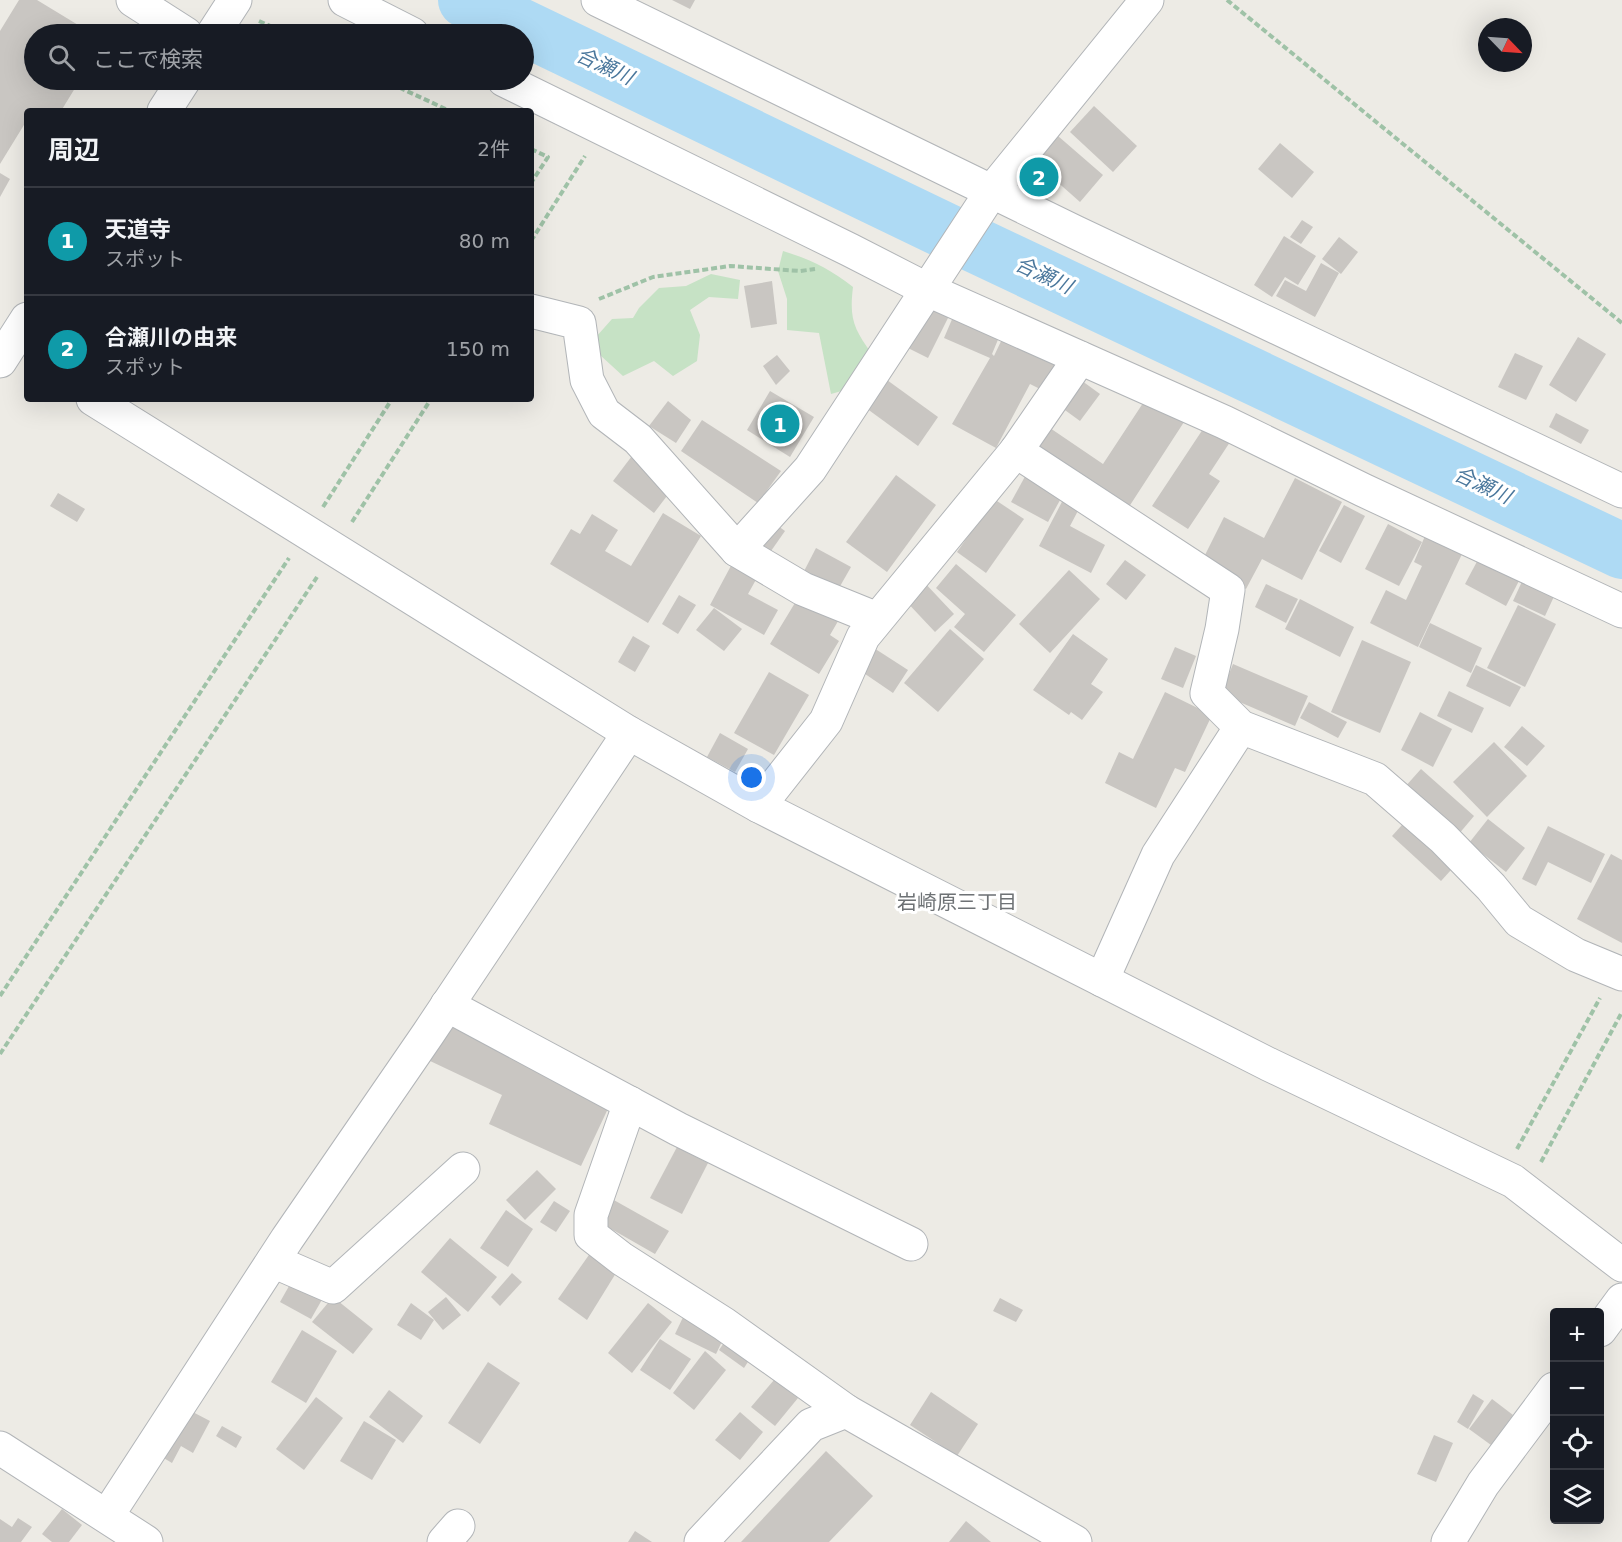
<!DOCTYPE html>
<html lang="ja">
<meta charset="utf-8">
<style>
:root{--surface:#171b24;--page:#20242c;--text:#f1f3f6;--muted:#9ea1a6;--line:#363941;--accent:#d93025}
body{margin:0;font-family:"DejaVu Sans","Noto Sans JP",sans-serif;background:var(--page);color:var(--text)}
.controls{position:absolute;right:18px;bottom:18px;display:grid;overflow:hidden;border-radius:6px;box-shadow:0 6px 24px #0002}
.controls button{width:54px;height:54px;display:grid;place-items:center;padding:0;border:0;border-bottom:2px solid var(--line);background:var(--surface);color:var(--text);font:30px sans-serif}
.compass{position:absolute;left:1478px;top:18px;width:54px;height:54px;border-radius:50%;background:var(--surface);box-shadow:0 6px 24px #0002;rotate:115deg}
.you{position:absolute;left:752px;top:778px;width:21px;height:21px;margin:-15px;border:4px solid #fff;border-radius:50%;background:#1a73e8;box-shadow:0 0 0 9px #1a73e833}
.badge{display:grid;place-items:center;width:39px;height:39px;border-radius:50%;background:var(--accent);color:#fff;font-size:20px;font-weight:700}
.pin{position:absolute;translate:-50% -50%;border:3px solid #fff;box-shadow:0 2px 6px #0006}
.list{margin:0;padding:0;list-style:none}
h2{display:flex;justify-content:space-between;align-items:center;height:78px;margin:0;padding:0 24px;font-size:26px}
h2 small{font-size:20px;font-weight:400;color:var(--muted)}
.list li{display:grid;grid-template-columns:39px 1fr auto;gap:18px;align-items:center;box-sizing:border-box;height:108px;padding:0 24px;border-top:2px solid var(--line)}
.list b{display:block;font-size:22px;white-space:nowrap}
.list p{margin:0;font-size:20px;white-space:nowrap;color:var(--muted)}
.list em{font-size:20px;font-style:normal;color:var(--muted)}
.icon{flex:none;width:33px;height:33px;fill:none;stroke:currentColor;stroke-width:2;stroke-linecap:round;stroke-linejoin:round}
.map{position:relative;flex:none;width:1622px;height:1542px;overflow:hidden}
.search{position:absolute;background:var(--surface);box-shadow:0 6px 24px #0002;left:24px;top:24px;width:510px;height:66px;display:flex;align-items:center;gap:15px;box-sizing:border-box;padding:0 21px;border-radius:33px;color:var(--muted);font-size:22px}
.panel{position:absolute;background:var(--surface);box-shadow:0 6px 24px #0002;left:24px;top:108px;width:510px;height:294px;border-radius:6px}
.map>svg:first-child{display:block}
</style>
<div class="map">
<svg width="1622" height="1542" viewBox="0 0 1622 1542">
<rect width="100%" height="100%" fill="#edebe5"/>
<g fill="#c6e2c5">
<path d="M783 251C812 260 830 269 853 287 849 319 854 329 872 354L845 390 831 394 819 333 787 330V299L778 271Z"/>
<polygon points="711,274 740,280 738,299 709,297 690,310 700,335 697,361 673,376 654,361 623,376 600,355 596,337 612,319 633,318 639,308 659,288 686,286"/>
</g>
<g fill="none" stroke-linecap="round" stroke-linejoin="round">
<polyline stroke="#aedaf4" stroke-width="56" points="466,0 948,232 1622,551"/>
</g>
<g fill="#c9c6c2">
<polygon points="19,0 37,0 93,34 34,34 34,80 80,80 61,111 27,111 27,120 0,164 0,31"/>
<polygon points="672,0 695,0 690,9"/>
<polygon points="1094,106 1137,146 1113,172 1070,132"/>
<polygon points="1058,136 1103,175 1080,202 1036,163"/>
<polygon points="1280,143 1314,172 1292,198 1258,169"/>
<polygon points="0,173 10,179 0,197"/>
<polygon points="1302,220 1313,227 1301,244 1290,237"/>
<polygon points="1284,236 1316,256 1298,285 1285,277 1272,297 1254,285"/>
<polygon points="1339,237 1358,252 1341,274 1322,259"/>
<polygon points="1321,263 1339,273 1315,317 1276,296 1285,280 1306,291"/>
<polygon points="772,281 777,324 751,328 744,286"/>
<polygon points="922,300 950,314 928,358 900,344"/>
<polygon points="956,310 1002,330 992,354 994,356 1004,335 1060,364 1046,392 1030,384 996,448 952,424 990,358 944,338"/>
<polygon points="1578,337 1606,354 1576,402 1549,385"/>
<polygon points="1515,353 1543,366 1526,400 1498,387"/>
<polygon points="777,355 790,371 776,385 763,366"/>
<polygon points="1078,378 1100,394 1080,421 1058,405"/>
<polygon points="887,380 938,417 918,446 866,408"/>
<polygon points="770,391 814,417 790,457 747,430"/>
<polygon points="1147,397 1184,422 1123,516 1028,453 1047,426 1103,464"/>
<polygon points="668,401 691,420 676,443 649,426"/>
<polygon points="1556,413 1589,430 1581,444 1549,427"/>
<polygon points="702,420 781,471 758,503 681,451"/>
<polygon points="1205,426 1230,442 1209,474 1220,481 1188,529 1152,506"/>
<polygon points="635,452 676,484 654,513 613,481"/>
<polygon points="1028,471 1065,491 1048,522 1011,502"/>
<polygon points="896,475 936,505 887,572 846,542"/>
<polygon points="1295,478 1342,502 1302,580 1262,559 1246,589 1200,565 1224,517 1264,538"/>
<polygon points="58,493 85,509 77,522 50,506"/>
<polygon points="1065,496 1081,505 1070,526 1105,545 1091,573 1039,546"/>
<polygon points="994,499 1024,519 986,573 957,552"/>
<polygon points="1344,505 1365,516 1341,563 1319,551"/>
<polygon points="663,513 701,536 648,623 550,564 571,529 580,534 592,514 618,530 605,551 631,566"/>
<polygon points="774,523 785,531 771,551 760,544"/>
<polygon points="1388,524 1422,542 1399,586 1365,569"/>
<polygon points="1425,536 1462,554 1418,647 1370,623 1386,590 1406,600 1422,566 1414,562"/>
<polygon points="816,548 851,567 835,595 801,577"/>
<polygon points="1481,554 1522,575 1506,606 1465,584"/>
<polygon points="1125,560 1146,575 1126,600 1106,584"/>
<polygon points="733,562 758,576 748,594 778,610 764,635 710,605"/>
<polygon points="956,564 1016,615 984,652 954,627 965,614 936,588"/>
<polygon points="1069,570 1100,599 1050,653 1019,624"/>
<polygon points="1525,575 1557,590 1545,616 1513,601"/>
<polygon points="922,580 954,614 935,632 903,598"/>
<polygon points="1266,584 1298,599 1286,623 1255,607"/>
<polygon points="801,593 841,616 830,635 839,641 819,674 770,644"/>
<polygon points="679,595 696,605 678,634 662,624"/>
<polygon points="1300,599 1354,627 1340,657 1285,629"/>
<polygon points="1518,605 1556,624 1525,687 1487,668"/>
<polygon points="714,608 742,629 724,651 696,630"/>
<polygon points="1430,623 1482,648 1471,673 1419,647"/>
<polygon points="950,629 984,659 938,712 904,683"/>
<polygon points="1073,634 1108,659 1091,684 1103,692 1082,720 1071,712 1069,715 1033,690"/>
<polygon points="633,636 650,646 635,672 618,662"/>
<polygon points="1362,640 1411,662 1380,733 1331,712"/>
<polygon points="863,641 908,670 893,693 852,665"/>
<polygon points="1175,647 1196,656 1183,688 1161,679"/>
<polygon points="1233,664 1308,696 1295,726 1221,694"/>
<polygon points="1476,665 1521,687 1510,707 1466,686"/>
<polygon points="769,672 809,695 774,755 734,733"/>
<polygon points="1449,691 1484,708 1472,733 1437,716"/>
<polygon points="1165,692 1212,715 1185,772 1175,768 1156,808 1105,783 1119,752 1133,759"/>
<polygon points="1309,702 1347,722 1338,738 1300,718"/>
<polygon points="1420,712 1452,729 1433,767 1401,750"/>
<polygon points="1522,726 1545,746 1527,766 1504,747"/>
<polygon points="720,733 748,749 735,772 707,757"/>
<polygon points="1494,742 1527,776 1487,817 1453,782"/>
<polygon points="1421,769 1474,816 1458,835 1404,788"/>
<polygon points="1412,814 1461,859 1441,881 1392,836"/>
<polygon points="1488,819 1525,848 1506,872 1469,843"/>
<polygon points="1548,826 1605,854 1591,883 1548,862 1536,886 1522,879"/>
<polygon points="1611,854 1622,860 1622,943 1577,919"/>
<polygon points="446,1021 613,1098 581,1166 489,1124 502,1095 428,1060"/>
<polygon points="677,1147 708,1163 682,1214 650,1198"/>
<polygon points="537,1170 556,1189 525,1220 506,1200"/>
<polygon points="612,1199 669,1231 655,1254 599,1222"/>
<polygon points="554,1201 570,1211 556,1232 540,1222"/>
<polygon points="506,1210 533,1229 508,1267 480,1248"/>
<polygon points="450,1238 497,1277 468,1312 421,1272"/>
<polygon points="591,1252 616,1273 587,1320 558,1299"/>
<polygon points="512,1273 522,1282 500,1306 491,1297"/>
<polygon points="293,1279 324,1296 311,1319 280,1302"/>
<polygon points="333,1297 373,1329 353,1354 312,1322"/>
<polygon points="446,1297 461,1315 443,1330 428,1312"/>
<polygon points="1000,1298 1023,1310 1016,1322 993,1311"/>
<polygon points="411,1303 434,1320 421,1340 397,1325"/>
<polygon points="648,1303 672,1322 632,1373 608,1353"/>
<polygon points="686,1311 727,1331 716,1354 675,1334"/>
<polygon points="302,1330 337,1351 306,1403 271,1382"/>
<polygon points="730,1334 755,1351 744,1368 719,1350"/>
<polygon points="660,1339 691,1359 670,1390 640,1370"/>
<polygon points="705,1351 726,1370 694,1410 673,1393"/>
<polygon points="488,1362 520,1383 480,1444 448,1423"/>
<polygon points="774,1380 798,1398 775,1426 751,1407"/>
<polygon points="389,1390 423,1416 403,1443 369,1417"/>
<polygon points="931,1392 978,1424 957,1456 910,1425"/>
<polygon points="1473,1394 1484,1401 1468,1429 1457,1422"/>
<polygon points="316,1397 343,1418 304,1470 276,1449"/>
<polygon points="1492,1399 1513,1415 1491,1445 1469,1429"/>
<polygon points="187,1409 210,1421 193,1453 181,1446 172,1463 162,1457"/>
<polygon points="740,1412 763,1432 740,1460 715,1440"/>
<polygon points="364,1421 396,1440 372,1480 340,1461"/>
<polygon points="222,1426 242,1437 236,1448 216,1436"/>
<polygon points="1434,1435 1453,1443 1436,1482 1417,1474"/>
<polygon points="826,1451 873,1496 829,1542 741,1542"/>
<polygon points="62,1509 82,1525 69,1542 52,1542 42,1534"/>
<polygon points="18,1518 32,1527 21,1542 0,1542 0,1519 12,1527"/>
<polygon points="966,1521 991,1542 949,1542"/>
<polygon points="635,1531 652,1542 628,1542"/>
</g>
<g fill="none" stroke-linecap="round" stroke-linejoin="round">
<g stroke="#b2b5b8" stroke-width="35">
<g id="minor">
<polyline points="133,0 186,34"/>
<polyline points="345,0 412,34"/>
<polyline points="598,0 1075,232 1622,491"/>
<polyline points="213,34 235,0"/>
<polyline points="504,80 850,250 928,290 1224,422 1363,490 1622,611"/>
<polyline points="164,111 184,80"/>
<polyline points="531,311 579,323 587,380 604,413 638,439 737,550 803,589 877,619"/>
<polyline points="0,361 27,319"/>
<polyline points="93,399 629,733 759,806 1268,1064 1513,1181 1622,1265"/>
<polyline points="1016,451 1228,590 1222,629 1207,693 1241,727 1375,779 1443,838 1491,887 1519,921 1576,955 1622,974"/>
<polyline points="737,550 810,469 992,191 1147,0"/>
<polyline points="759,806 826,721 863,637 1016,451 1080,358"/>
<polyline points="1102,980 1158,855 1241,727"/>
<polyline points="447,1005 678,1129 911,1244"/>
<polyline points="630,1103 591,1215 591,1235 622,1259 724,1324 846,1411"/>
<polyline points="273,1261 333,1287 463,1169"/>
<polyline points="1600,1330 1622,1300"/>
<polyline points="0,1448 146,1542"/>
<polyline points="107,1516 287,1239 428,1034 629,733"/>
<polyline points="444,1542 458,1526"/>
<polyline points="701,1542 811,1425 846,1411 1075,1542"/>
<polyline points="1448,1542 1483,1484 1554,1389"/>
</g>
</g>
<g stroke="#9fc2a7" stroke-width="4" stroke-dasharray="6 3" stroke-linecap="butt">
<polyline points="1227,0 1622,323"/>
<polyline points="259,21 288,34"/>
<polyline points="383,80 450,111"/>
<polyline points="531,149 548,157 531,183"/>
<polyline points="531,241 585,156"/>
<polyline points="599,299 653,277 730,266 800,271 815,269"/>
<polyline points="323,507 392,399"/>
<polyline points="352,522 431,399"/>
<polyline points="0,996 289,558"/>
<polyline points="0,1054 317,577"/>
<polyline points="1517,1149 1600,998"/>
<polyline points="1541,1162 1622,1012"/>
</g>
<use href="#minor" stroke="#fff" stroke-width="33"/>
</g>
<g text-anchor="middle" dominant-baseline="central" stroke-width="6" stroke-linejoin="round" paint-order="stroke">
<g font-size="20" font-style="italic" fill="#4a779c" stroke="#fff">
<text transform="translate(605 66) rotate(25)">合瀬川</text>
<text transform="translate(1044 275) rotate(25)">合瀬川</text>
<text transform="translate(1483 485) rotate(25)">合瀬川</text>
</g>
<g font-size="20" fill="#6e7275" stroke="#fff">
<text x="957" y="902">岩崎原三丁目</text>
</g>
</g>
</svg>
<div class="controls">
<button>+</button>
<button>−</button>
<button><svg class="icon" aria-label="locate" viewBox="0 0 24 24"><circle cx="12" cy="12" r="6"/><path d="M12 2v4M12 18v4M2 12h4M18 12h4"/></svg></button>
<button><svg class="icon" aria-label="layers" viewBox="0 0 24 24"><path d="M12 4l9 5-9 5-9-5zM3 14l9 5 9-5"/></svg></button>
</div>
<svg class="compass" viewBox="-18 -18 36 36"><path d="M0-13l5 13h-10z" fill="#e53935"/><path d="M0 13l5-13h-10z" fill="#9ea1a6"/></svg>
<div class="you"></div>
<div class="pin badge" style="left:780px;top:424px;background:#0f9aa8">1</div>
<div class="pin badge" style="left:1039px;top:177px;background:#0f9aa8">2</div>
<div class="search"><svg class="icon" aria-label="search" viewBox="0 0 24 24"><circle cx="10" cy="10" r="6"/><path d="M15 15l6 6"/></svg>ここで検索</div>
<section class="panel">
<h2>周辺<small>2件</small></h2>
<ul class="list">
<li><span class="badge" style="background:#0f9aa8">1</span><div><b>天道寺</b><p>スポット</p></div><em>80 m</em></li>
<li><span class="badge" style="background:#0f9aa8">2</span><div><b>合瀬川の由来</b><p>スポット</p></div><em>150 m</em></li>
</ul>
</section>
</div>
